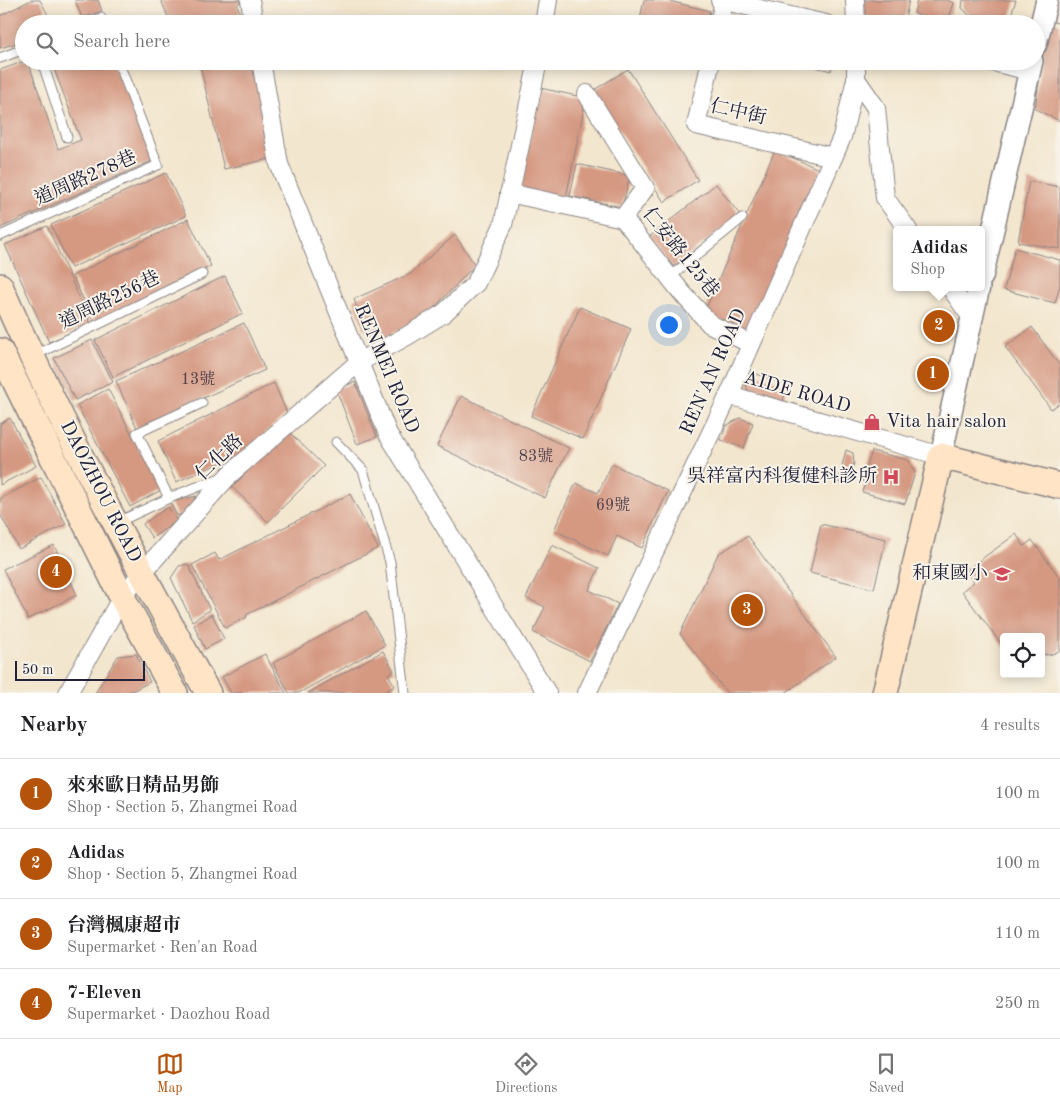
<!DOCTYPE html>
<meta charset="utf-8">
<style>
:root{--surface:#fff;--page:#f2f2f2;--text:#202124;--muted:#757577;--line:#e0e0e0;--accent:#b45309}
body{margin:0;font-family:"Old Standard TT","Noto Serif TC",serif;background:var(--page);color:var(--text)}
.controls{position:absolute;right:15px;bottom:15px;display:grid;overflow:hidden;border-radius:5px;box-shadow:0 2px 12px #0003}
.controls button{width:45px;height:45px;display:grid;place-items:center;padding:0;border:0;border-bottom:1px solid var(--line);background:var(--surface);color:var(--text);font:25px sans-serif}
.scale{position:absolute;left:15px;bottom:12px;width:130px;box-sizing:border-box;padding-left:5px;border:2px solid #22223b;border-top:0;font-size:14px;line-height:18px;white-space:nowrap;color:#22223b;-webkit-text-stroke:4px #f7f3e8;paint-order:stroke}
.you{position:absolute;left:668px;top:324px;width:18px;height:18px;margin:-12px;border:4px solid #fff;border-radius:50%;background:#1a73e8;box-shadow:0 0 0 8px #1a73e833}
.badge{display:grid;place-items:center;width:32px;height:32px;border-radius:50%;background:var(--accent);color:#fff;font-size:16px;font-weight:700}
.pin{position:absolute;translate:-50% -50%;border:2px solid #fff;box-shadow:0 1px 5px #0006}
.popup{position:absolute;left:893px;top:226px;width:92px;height:65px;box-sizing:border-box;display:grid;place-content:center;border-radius:5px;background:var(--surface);filter:drop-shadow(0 1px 4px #0005);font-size:16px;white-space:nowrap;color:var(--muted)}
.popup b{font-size:19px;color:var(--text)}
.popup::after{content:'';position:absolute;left:50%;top:100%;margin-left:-10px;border:10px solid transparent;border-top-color:var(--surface)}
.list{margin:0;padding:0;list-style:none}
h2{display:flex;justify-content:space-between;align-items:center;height:65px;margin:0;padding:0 20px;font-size:21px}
h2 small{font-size:16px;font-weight:400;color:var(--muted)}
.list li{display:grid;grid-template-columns:32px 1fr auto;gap:15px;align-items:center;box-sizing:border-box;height:70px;padding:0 20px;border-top:1px solid var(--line)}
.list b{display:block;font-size:19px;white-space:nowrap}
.list p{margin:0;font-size:16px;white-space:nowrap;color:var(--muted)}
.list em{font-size:16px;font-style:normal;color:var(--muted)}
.icon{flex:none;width:28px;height:28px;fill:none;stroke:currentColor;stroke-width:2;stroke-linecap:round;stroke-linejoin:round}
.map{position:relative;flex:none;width:1060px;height:693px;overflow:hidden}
.search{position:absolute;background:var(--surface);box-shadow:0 2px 12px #0003;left:15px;right:15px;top:15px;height:55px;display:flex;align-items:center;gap:12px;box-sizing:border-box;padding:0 18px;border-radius:28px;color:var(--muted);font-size:19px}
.sheet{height:345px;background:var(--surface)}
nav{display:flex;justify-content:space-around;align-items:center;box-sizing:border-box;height:70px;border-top:1px solid var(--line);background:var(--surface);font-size:14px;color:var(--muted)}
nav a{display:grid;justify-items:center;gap:2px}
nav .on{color:var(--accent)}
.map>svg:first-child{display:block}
</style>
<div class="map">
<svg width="1060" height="693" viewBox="0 0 1060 693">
<rect width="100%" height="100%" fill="#f7f3e8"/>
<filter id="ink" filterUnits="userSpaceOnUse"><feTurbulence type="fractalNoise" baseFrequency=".02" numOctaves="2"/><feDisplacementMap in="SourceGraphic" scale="10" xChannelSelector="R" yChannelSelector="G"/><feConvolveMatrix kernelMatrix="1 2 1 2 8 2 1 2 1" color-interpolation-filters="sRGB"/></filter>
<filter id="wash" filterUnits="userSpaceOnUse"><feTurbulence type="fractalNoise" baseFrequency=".0096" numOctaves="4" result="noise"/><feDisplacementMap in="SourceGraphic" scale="20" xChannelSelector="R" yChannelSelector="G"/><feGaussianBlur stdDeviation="1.12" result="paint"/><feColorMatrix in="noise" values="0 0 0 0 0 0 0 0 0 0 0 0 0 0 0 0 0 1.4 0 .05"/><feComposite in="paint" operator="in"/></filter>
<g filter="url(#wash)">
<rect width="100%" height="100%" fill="#f3e6ce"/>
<g id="blocks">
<g fill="#d59982">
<polygon points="31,0 40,0 53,24 24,24 24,41 0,48 0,16"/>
<polygon points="75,0 98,0 102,11 82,18"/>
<polygon points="161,0 242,0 237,5 245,24 171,24"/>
<polygon points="644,0 665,0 710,11 707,24 639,24"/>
<polygon points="860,0 909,0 904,24 861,15"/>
<polygon points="917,0 947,0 954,3 947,24 933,24 914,13"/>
<polygon points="963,0 1016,0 1008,24 972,24 971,17 962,8"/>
<polygon points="1048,20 1060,24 1060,121 1035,109"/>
<polygon points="25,61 28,61 58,149 81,140 51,61 113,61 152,161 0,228 0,70"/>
<polygon points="199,61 252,61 274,158 224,169"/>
<polygon points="808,61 831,61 831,71 807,65"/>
<polygon points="628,69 698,180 664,202 594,90"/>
<polygon points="540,88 586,98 566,198 520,189"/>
<polygon points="775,150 821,170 750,333 704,313"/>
<polygon points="577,164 630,176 622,207 570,196"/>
<polygon points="166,173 186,216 71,268 51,225"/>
<polygon points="1029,181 1060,187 1060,249 1018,242"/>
<polygon points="716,184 740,215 673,267 649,237"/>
<polygon points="188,219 211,266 95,323 72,276"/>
<polygon points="47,226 91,324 49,342 5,245"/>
<polygon points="455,235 475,265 434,308 405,327 382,339 363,328 354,299 410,274"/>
<polygon points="1015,248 1060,260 1060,285 1055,303 1004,290"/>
<polygon points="225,276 243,313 113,377 95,340"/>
<polygon points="580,307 631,329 583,439 531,416"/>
<polygon points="244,323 265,370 137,428 116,381"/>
<polygon points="1032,327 1060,366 1060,403 1051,409 1005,347"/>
<polygon points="92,340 113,382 75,400 54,358"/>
<polygon points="751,372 788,385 781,407 750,396 746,385"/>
<polygon points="355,382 377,437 357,444 336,389"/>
<polygon points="274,383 287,413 244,453 176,482 158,441"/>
<polygon points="108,389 161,490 130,507 77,405"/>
<polygon points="461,396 569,448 545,498 437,446"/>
<polygon points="10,418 36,466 0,485 0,424"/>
<polygon points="740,418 753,423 744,448 721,440 726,426"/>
<polygon points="288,431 324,466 268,522 232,487"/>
<polygon points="846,450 853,453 854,463 848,484 838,482"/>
<polygon points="872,451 908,460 915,473 905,504 862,492 865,483 862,481"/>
<polygon points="612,464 668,491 642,548 617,536 608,556 554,530 576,483 598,493"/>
<polygon points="41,477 66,524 19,549 0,514 0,499"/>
<polygon points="350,494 378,548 246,615 247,617 225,628 192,565 215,553 219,560"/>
<polygon points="196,496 187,511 177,516 170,502"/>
<polygon points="168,507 177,521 152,538 143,524"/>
<polygon points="821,524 886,539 874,589 810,573"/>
<polygon points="1016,534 1024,546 1032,540 1060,578 1060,650 1057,652 1049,655 1041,654 1041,637 1004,637 1004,648 962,591 974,582 965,571"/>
<polygon points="748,536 836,657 785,693 727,693 680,634 718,554"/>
<polygon points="54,545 77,595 28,619 3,569"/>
<polygon points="552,545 599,568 589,590 618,604 590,661 533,632 545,607 526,598"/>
<polygon points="188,564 210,610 192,621 171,578 179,566"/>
<polygon points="366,611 385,645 299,693 289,693 273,663"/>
<polygon points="212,614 224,639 205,649 194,625"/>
<polygon points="383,651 394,671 388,674 395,686 383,693 308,693"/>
<polygon points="136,654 150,682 128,693 95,693 118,656"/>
<polygon points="265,654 286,693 231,693 222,677"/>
</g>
</g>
</g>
<g filter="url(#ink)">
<use href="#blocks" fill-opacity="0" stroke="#8a8484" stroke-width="1"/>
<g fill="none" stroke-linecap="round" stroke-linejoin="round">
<g stroke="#8a8484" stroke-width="11">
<g id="service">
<polyline points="86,24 101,18 103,24"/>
<polyline points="0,58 24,49"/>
<polyline points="42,61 67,137"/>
<polyline points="0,236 158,165 118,61"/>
<polyline points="670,277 742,218"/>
<polyline points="33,356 202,274"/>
<polyline points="336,442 363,470 390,562 405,693"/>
<polyline points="169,498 223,477"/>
<polyline points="118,522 169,498 137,433 202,403"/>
</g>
</g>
<g stroke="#8a8484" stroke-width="20">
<g id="minor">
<polyline points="250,0 254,24"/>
<polyline points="720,0 826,24"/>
<polyline points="855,0 856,24"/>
<polyline points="544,24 548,0"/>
<polyline points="719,24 724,1"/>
<polyline points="261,61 279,164 388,434 547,693"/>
<polyline points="711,61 696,125 833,157"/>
<polyline points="989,61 1030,71"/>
<polyline points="856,79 876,108 885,198 908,230"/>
<polyline points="587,94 645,188 623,218"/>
<polyline points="509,193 623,218"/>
<polyline points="623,218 682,293 710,324 751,344"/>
<polyline points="950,287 972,318"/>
<polyline points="729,395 941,456"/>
<polyline points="68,693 122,597 141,574 230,474 359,362 407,336 444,313 476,283 503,225 538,61"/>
<polyline points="587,693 729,395 842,137 856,79 856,61"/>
</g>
</g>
<g stroke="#8a8484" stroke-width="24">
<g id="tertiary">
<polyline points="1036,44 1047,0"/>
<polyline points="982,277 1032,61"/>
<polyline points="941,456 979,287"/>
</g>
</g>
<g stroke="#8a8484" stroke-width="28">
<g id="secondary">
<path d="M0 286C61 426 134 560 208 693"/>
<polyline points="0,351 122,597 175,693"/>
<polyline points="885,693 941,456 1060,486"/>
</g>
</g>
<use href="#service" stroke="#fff" stroke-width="9"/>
<use href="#minor" stroke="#fff" stroke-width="18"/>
<use href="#tertiary" stroke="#fff" stroke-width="21"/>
<use href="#secondary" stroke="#ffe4c6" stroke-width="25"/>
</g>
</g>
<defs>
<g id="shop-bare" transform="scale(1.35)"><path d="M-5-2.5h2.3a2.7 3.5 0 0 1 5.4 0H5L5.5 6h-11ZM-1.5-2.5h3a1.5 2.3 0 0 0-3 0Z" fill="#d1495b" stroke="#f7f3e8" stroke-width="2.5" paint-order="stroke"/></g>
<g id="hospital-bare" transform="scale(1.35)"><path d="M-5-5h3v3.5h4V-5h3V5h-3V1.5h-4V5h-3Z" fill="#d1495b" stroke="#f7f3e8" stroke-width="2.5" paint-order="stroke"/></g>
<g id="school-bare" transform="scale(1.35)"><path d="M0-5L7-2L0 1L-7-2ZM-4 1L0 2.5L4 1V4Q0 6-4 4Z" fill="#d1495b" stroke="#f7f3e8" stroke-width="2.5" paint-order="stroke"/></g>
</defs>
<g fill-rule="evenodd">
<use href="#shop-bare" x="872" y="422"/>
<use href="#hospital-bare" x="891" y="477"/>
<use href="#school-bare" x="1002" y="574"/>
</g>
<g text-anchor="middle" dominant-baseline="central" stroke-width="4" stroke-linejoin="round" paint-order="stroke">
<g font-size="16" fill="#4f404d">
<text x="198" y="380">13號</text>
<text x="536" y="457">83號</text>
<text x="613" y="506">69號</text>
</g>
<g font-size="19" fill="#22223b" stroke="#f7f3e8">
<text transform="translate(738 113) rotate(13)">仁中街</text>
<text transform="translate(86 179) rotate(-24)">道周路278巷</text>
<text transform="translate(680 253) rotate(51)">仁安路125巷</text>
<text transform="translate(110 301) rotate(-26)">道周路256巷</text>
<text transform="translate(386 369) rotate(67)">RENMEI ROAD</text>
<text transform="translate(714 372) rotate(-66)">REN'AN ROAD</text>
<text transform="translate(797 393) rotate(16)">AIDE ROAD</text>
<text transform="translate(220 458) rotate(-44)">仁化路</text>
<text transform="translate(100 492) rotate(63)">DAOZHOU ROAD</text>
</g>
<g font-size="19" fill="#22223b" stroke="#f7f3e8" text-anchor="end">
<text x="886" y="422" text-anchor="start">Vita hair salon</text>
<text x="877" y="477">吳祥富內科復健科診所</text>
<text x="988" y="574">和東國小</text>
</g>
</g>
</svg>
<div class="controls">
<button><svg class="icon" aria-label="locate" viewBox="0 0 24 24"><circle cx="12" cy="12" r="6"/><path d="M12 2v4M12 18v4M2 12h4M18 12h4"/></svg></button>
</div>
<div class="scale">50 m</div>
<div class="you"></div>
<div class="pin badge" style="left:933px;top:374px">1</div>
<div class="pin badge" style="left:939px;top:326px">2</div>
<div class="popup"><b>Adidas</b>Shop</div>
<div class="pin badge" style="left:747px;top:610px">3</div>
<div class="pin badge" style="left:56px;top:572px">4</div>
<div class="search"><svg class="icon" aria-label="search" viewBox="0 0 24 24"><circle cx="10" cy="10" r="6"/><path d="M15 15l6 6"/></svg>Search here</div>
</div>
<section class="sheet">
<h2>Nearby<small>4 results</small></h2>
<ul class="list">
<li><span class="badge">1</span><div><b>來來歐日精品男飾</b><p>Shop · Section 5, Zhangmei Road</p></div><em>100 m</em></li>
<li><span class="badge">2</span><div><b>Adidas</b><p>Shop · Section 5, Zhangmei Road</p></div><em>100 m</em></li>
<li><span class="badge">3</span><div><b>台灣楓康超市</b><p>Supermarket · Ren'an Road</p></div><em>110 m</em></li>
<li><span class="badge">4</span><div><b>7-Eleven</b><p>Supermarket · Daozhou Road</p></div><em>250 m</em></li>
</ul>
</section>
<nav>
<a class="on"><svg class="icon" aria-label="map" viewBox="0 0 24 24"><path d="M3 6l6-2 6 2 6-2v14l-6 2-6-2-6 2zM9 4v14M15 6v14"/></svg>Map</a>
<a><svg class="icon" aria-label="directions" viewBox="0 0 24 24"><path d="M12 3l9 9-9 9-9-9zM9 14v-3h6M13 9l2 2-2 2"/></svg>Directions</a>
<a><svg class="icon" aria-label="saved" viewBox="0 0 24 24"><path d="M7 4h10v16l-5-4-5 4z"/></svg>Saved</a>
</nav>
